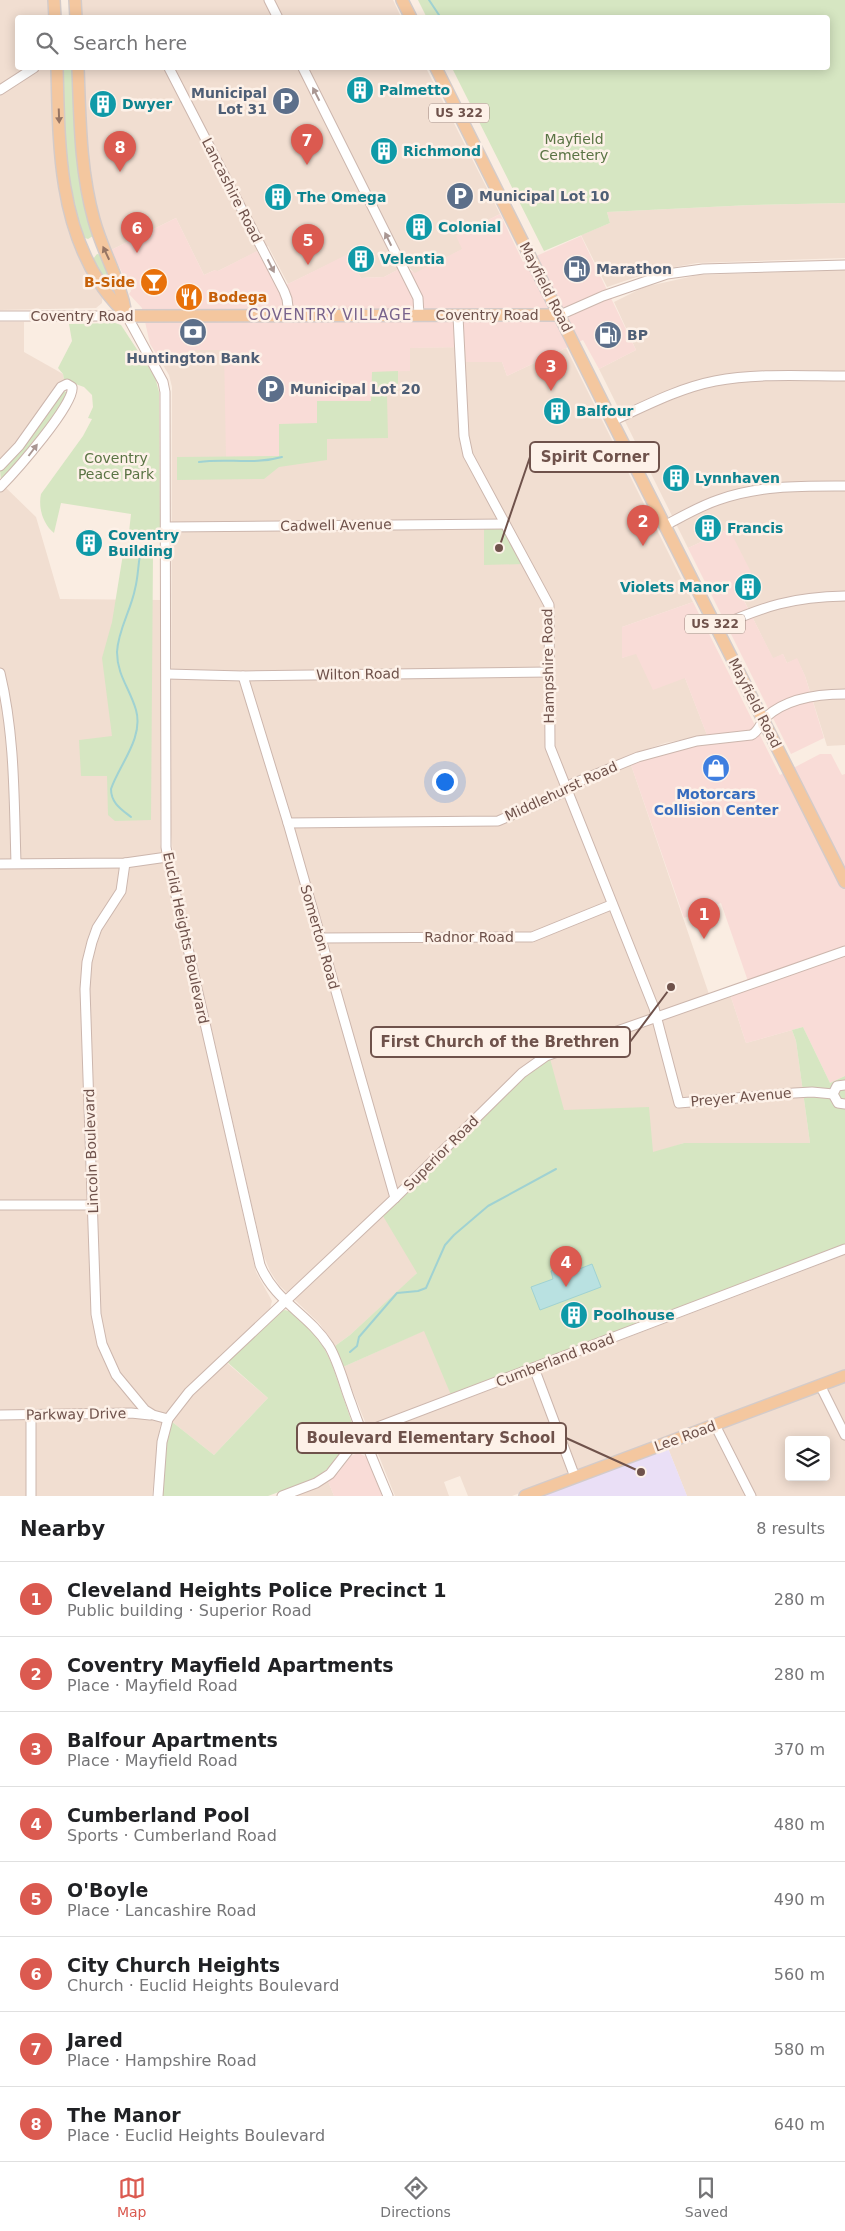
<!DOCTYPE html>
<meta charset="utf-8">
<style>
:root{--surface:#fff;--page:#f2f2f2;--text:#202124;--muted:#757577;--line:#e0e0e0;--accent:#db5a50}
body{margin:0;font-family:"DejaVu Sans",sans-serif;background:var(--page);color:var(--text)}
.controls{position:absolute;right:15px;bottom:15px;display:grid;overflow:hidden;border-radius:5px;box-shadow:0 2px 12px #0003}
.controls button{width:45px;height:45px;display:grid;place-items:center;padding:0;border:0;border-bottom:1px solid var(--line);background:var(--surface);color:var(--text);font:25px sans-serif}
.you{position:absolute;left:444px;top:781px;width:18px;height:18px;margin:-12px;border:4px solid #fff;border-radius:50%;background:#1a73e8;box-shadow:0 0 0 8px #1a73e833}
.badge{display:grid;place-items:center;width:32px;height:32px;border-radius:50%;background:var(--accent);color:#fff;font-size:16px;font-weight:700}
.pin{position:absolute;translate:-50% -41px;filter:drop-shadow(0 1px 2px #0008)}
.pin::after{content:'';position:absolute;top:26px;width:18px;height:15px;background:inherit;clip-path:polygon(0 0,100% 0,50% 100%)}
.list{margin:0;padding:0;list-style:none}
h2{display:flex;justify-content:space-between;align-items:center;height:65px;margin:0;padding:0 20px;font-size:21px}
h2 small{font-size:16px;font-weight:400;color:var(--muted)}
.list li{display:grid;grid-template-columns:32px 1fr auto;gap:15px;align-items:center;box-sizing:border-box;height:75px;padding:0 20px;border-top:1px solid var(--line)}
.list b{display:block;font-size:19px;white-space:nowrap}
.list p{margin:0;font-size:16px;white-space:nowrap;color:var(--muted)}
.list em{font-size:16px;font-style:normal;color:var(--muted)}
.icon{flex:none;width:28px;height:28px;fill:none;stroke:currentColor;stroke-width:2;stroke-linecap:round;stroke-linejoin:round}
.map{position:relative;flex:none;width:845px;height:1496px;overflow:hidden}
.search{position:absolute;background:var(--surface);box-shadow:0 2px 12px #0003;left:15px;right:15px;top:15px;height:55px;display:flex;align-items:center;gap:12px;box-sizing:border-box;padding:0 18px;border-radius:5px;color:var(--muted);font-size:19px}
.sheet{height:665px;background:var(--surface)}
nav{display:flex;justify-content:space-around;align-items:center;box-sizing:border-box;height:70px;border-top:1px solid var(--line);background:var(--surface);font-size:14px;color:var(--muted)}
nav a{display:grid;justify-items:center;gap:2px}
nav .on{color:var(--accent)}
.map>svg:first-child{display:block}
</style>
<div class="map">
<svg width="845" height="1496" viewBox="0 0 845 1496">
<rect width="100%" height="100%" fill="#faede2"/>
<g fill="#f1ded1" fill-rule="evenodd">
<polygon points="0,0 49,0 51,17 18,18 18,68 53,68 70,233 88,274 103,294 102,303 96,308 0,310"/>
<polygon points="79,0 393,0 401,17 81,17"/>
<polygon points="82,68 426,68 500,214 457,236 463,249 415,274 407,265 384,277 361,278 356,270 354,252 288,284 268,246 216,272 215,270 204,275 176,218 111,250 100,225 88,176"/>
<polygon points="845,203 845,258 697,263 654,271 607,287 581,235 610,223 607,212 751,205"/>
<polygon points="845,270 845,745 827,746 805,676 797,659 787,663 783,654 773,659 735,582 729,529 688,548 599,369 636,350 614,302 644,287 698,275"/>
<polygon points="0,322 24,322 24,352 63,374 64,380 17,443 0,461"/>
<polygon points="465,347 491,361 502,362 507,376 566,348 693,602 622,627 622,658 636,653 685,678 707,735 665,743 628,756 711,1000 730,994 746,1043 792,1030 796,1041 810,1143 684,1143 619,1165 454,1235 412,1278 350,1335 335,1346 319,1323 279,1285 270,1271 263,1254 174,864 171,833 172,387 169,375 163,365 166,362 195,361 195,350"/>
<polygon points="0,482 36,517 60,599 161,600 160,844 256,1272 272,1301 270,1309 219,1356 268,1398 214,1455 171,1421 160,1426 152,1496 0,1496"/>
<polygon points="845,1255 845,1370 512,1496 468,1496 460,1476 444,1482 449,1496 395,1496 343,1367 425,1330 455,1403"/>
<path d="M845 1381V1496H687L668 1448ZM789 1440H826V1477H789Z"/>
<polygon points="328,1481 334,1496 296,1496 318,1487"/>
</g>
<g fill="#f9dcd7">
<polygon points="500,214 523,262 581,236 636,350 599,369 583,340 507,376 502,362 466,362 465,347 410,348 410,371 372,372 372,401 317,401 317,423 279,456 226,457 224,350 195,350 195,361 166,362 163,365 150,344 142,308 129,294 131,291 111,250 176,218 204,275 215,270 218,271 257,251 278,289 354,251 356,270 361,278 384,277 399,269 400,275 410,270 415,273 462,249 456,236"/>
<polygon points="729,529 752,574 735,583 773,658 783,654 787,663 797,658 805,676 824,738 791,754 688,548"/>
<polygon points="693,602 780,775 820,754 831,754 842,775 845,774 845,1076 830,1083 803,1027 746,1043 730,994 750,987 721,903 684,918 631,765 654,756 710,743 685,678 653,690 636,654 622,658 622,627"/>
<polygon points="358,1453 367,1457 382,1496 334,1496 328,1481 338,1473 351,1456"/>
</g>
<polygon fill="#eadff6" points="668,1448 687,1496 542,1496"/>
<g fill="#d6e6c2">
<polygon points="418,0 845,0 845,203 751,205 607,212 610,223 544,251 452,68 828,68 828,18 427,18"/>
<path d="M62 68H74L93 236 88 239 82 237C65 178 64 129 62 68Z"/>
<polygon points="97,254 103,255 118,289 113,292 107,285 93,259"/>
<path d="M69 324 115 323 121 325 155 377 159 392 160 534 129 532 131 514 61 503 54 533C43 524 38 508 41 494L83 436 92 419 88 418 93 407 92 395 84 387 64 380 63 374 58 368 72 341Z"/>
<polygon points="398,371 398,391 387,396 388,438 327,439 327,460 279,467 264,479 177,480 177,457 279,456 279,424 317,423 317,401 371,401 372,372"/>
<polygon points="62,390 68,393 43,431 1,481 0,470"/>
<polygon points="484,528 503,529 523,564 484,565"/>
<polygon points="153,553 151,820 115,821 108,815 107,776 81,776 79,740 112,736 102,658 112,622 123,554"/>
<polygon points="803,1027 830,1083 845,1076 845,1245 451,1395 424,1331 343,1367 335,1346 350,1335 417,1273 380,1211 522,1073 549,1055 564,1110 649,1107 653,1152 684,1143 810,1143 796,1041 792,1030"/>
<polygon points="285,1310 292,1312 300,1319 314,1334 323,1346 332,1364 352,1423 347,1442 341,1455 327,1469 314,1479 268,1496 161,1496 165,1441 171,1421 214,1455 268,1398 226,1361 277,1313"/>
</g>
<polygon fill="#b9e1e1" stroke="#a0d2d2" points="592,1264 601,1287 540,1310 531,1287 553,1279 551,1271 565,1266 569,1273"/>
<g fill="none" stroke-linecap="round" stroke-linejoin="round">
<g stroke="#a0d2d2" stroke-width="2">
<polyline points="429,0 441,18"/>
<path d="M199 462C227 458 254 465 282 457"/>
<path d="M131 817C121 809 111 803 111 789 119 765 144 738 136 710 130 689 117 675 117 652 118 630 131 610 135 589 138 578 138 566 140 555"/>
<polyline points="350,1352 357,1346 359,1337 397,1293 418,1291 426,1288 445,1245 454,1235 488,1206 556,1169"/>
</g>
<g stroke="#ccb6ad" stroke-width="11">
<g id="minor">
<polyline points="269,0 278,18"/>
<polyline points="169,68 284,291 287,299 289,315"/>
<polyline points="303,68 418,298 419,315"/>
<polyline points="0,90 34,68"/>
<polyline points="560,315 603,296 667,274 703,269 845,265"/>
<path d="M0 316H127L163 382 165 392 166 847 169 865 260 1265C275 1302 308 1313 329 1346 339 1363 344 1385 351 1403 362 1435 375 1465 388 1496"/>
<polyline points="458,316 464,436 468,455 549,605 550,747 654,1008 679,1103 794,1093 812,1092 833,1094"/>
<path d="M612 421C645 406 679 388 715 381 757 373 802 376 845 376"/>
<path d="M0 466 19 446 61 387 67 384 72 387C76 403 14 473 0 487"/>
<path d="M666 525C683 516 700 506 718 500 760 485 802 486 845 486"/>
<polyline points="167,527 505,524"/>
<path d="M717 627C765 606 792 597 845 596"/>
<path d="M0 673C15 735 14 800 16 863"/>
<polyline points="167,674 243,676 549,672"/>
<polyline points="243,676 288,823 395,1198"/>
<path d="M288 823 498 821 562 793 572 784 638 757 697 741 751 735C759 732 760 723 766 717 787 698 818 694 845 694"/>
<polyline points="125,863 121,891 97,928 92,942 87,962 85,989 96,1314 102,1344 116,1375 145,1410 153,1415 168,1419"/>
<polyline points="0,864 125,863 167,857"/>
<polyline points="320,938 532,937 611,905"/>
<polyline points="845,1085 837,1086 833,1094 838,1103 845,1104"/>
<polyline points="0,1205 93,1205"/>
<polyline points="534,1368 575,1477"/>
<polyline points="820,1385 845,1435"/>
<polyline points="0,1415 131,1413 150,1415"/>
<polyline points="31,1415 31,1496"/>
<polyline points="715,1425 751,1496"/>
<polyline points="158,1496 162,1442 168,1419 189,1392 395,1198 522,1073 546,1056 845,951"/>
<polyline points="282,1496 316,1483 330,1474 362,1433 845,1249"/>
</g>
</g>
<g stroke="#d4cbc9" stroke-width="14">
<g id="major">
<polyline points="54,0 55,18"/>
<polyline points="75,0 76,18"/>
<polyline points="402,0 411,18"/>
<path d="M57 68C59 141 58 219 100 283 107 295 117 305 127 316"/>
<path d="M78 68C80 119 80 170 94 220 103 253 120 279 126 314"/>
<polyline points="436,68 612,421 845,882"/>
<polyline points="127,316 560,315"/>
<polyline points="525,1496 845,1376"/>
</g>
</g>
<use href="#minor" stroke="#fff" stroke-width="9"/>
<use href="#major" stroke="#f4c79f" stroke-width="11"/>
</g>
<defs><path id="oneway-solid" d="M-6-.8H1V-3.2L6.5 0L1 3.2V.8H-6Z" transform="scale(1.25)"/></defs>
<g fill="#a99793">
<use href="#oneway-solid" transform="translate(316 94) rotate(-117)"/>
<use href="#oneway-solid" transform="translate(388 239) rotate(-116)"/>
<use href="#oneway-solid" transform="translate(271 266) rotate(63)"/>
<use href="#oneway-solid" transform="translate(33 450) rotate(-53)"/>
</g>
<g fill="#977564">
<use href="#oneway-solid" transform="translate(59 116) rotate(88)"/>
<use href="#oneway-solid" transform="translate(106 253) rotate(-115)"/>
</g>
<defs>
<g id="building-disc" transform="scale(1.4375)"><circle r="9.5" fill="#0f9aa8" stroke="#fdf1e8"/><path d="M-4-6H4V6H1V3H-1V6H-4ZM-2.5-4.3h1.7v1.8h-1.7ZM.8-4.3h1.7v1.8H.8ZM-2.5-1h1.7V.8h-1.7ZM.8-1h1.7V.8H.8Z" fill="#fff"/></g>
<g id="parking-disc" transform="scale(1.4375)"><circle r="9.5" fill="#5c6f8a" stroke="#fdf1e8"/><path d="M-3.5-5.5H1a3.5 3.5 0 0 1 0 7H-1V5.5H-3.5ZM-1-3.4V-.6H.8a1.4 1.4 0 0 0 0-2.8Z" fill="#fff"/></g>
<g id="fuel-disc" transform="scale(1.4375)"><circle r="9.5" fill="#5c6f8a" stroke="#fdf1e8"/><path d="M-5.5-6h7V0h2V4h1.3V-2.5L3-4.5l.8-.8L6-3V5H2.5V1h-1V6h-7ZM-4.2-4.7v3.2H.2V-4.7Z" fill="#fff"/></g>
<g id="bar-disc" transform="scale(1.4375)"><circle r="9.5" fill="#e8710a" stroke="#fdf1e8"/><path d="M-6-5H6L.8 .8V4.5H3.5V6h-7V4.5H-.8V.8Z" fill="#fff"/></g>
<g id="restaurant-disc" transform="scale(1.4375)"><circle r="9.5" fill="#e8710a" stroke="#fdf1e8"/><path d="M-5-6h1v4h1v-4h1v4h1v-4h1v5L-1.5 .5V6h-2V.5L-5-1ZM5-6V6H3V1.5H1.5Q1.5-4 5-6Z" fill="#fff"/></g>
<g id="bank-disc" transform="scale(1.4375)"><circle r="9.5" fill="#5c6f8a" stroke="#fdf1e8"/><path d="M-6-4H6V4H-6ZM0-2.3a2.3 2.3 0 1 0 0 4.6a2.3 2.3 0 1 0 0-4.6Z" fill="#fff"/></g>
<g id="shop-disc" transform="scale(1.4375)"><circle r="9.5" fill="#3f7fe0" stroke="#fdf1e8"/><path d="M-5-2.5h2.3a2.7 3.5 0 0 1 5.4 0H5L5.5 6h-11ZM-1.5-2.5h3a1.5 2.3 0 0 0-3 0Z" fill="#fff"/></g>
</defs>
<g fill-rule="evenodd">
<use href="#building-disc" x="360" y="90"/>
<use href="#parking-disc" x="286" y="101"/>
<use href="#building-disc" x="103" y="104"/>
<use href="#building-disc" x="384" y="151"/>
<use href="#parking-disc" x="460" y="196"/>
<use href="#building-disc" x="278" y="197"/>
<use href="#building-disc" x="419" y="227"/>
<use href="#building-disc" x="361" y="259"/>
<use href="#fuel-disc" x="577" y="269"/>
<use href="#bar-disc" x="154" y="282"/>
<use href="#restaurant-disc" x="189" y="297"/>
<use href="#bank-disc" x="193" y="332"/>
<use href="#fuel-disc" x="608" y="335"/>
<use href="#parking-disc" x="271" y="389"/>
<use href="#building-disc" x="557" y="411"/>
<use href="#building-disc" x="676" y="478"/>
<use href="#building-disc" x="708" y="528"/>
<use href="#building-disc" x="89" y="543"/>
<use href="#building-disc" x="748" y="587"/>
<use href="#shop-disc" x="716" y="768"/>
<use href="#building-disc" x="574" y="1315"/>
</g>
<g text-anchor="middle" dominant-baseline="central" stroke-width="5" stroke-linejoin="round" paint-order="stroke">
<g fill="#fdf1e8" stroke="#9a827a" stroke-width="1">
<rect x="429" y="103.5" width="60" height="19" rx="4"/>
<rect x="685" y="614.5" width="60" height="19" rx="4"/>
</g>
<g font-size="12" font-weight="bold" fill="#6f524b">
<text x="459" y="113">US 322</text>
<text x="715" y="624">US 322</text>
</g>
<g font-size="14" font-weight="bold" fill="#0d838f" stroke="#fdf1e8" text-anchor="start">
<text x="379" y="90">Palmetto</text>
<text x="122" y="104">Dwyer</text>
<text x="403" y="151">Richmond</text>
<text x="297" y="197">The Omega</text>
<text x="438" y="227">Colonial</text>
<text x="380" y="259">Velentia</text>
<text x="576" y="411">Balfour</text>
<text x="695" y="478">Lynnhaven</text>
<text x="727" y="528">Francis</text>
<text x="108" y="535">Coventry<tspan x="108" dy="16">Building</tspan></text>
<text x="729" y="587" text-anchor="end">Violets Manor</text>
<text x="593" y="1315">Poolhouse</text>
</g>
<g font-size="14" font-weight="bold" fill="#4e5e75" stroke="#fdf1e8" text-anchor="start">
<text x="267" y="93" text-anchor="end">Municipal<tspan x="267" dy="16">Lot 31</tspan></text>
<text x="479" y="196">Municipal Lot 10</text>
<text x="596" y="269">Marathon</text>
<text x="627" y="335">BP</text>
<text x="193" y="358" text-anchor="middle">Huntington Bank</text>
<text x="290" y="389">Municipal Lot 20</text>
</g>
<g font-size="14" fill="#5a7444" stroke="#fdf1e8">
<text x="574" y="139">Mayfield<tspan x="574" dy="16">Cemetery</tspan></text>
<text x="116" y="458">Coventry<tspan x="116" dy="16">Peace Park</tspan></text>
</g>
<g font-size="14" fill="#6f524b" stroke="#fdf1e8">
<text transform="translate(232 190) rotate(63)">Lancashire Road</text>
<text transform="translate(546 287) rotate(63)">Mayfield Road</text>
<text x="487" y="315">Coventry Road</text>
<text x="82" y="316">Coventry Road</text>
<text transform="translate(336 525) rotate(-1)">Cadwell Avenue</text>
<text transform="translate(548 666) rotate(-91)">Hampshire Road</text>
<text transform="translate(358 674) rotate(-1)">Wilton Road</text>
<text transform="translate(755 703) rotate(63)">Mayfield Road</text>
<text transform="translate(561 791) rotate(-25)">Middlehurst Road</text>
<text transform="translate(320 937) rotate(74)">Somerton Road</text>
<text x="469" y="937">Radnor Road</text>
<text transform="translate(186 938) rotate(78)">Euclid Heights Boulevard</text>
<text transform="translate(741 1097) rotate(-5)">Preyer Avenue</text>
<text transform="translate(91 1151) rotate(-92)">Lincoln Boulevard</text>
<text transform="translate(441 1153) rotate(-45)">Superior Road</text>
<text transform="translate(555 1360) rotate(-21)">Cumberland Road</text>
<text transform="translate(76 1414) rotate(-1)">Parkway Drive</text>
<text transform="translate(685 1436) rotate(-20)">Lee Road</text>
</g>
<g font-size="14" font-weight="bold" fill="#c56008" stroke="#fdf1e8" text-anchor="end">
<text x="135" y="282">B-Side</text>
<text x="208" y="297" text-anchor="start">Bodega</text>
</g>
<g font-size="14" font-weight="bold" fill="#366cbe" stroke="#fdf1e8">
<text x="716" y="794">Motorcars<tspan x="716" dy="16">Collision Center</tspan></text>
</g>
<g font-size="15" letter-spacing="1" fill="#78638c" stroke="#fdf1e8">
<text x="330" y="315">COVENTRY VILLAGE</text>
</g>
</g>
<path fill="none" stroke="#6f524b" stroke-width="2" d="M499 548L530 457M671 987L630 1042M641 1472L566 1438"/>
<g fill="#6f524b" stroke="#fdf1e8" stroke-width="2">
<circle cx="499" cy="548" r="5"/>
<circle cx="671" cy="987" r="5"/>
<circle cx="641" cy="1472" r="5"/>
</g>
<g fill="#fdf1e8" stroke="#6f524b" stroke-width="2">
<rect x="530" y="442" width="129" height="30" rx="5"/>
<rect x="371" y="1027" width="259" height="30" rx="5"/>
<rect x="297" y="1423" width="269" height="30" rx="5"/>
</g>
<g font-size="15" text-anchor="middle" font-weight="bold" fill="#6f524b">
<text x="595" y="462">Spirit Corner</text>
<text x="500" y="1047">First Church of the Brethren</text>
<text x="431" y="1443">Boulevard Elementary School</text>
</g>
</svg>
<div class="controls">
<button><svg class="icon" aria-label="layers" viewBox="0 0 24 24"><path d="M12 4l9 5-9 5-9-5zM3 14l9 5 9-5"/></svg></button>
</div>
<div class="you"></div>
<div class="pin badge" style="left:704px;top:939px">1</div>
<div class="pin badge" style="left:643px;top:546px">2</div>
<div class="pin badge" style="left:551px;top:391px">3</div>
<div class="pin badge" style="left:566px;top:1287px">4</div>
<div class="pin badge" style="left:308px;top:265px">5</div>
<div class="pin badge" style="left:137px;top:253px">6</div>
<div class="pin badge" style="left:307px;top:165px">7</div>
<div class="pin badge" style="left:120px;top:172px">8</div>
<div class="search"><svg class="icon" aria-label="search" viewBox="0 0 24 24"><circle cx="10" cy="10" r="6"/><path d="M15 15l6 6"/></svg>Search here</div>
</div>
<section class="sheet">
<h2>Nearby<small>8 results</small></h2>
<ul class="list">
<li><span class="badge">1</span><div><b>Cleveland Heights Police Precinct 1</b><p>Public building · Superior Road</p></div><em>280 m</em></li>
<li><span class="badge">2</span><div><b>Coventry Mayfield Apartments</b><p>Place · Mayfield Road</p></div><em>280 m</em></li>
<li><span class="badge">3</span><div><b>Balfour Apartments</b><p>Place · Mayfield Road</p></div><em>370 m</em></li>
<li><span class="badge">4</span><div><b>Cumberland Pool</b><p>Sports · Cumberland Road</p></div><em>480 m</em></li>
<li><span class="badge">5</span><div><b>O'Boyle</b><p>Place · Lancashire Road</p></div><em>490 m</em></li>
<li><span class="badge">6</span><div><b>City Church Heights</b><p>Church · Euclid Heights Boulevard</p></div><em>560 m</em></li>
<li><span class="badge">7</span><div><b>Jared</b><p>Place · Hampshire Road</p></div><em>580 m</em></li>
<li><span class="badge">8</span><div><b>The Manor</b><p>Place · Euclid Heights Boulevard</p></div><em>640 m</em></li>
</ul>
</section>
<nav>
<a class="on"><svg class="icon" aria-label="map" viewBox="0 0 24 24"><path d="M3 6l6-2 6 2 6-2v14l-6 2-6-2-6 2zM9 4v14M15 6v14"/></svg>Map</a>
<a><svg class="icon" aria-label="directions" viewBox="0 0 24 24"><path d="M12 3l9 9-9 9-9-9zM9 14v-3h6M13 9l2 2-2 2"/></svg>Directions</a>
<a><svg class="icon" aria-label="saved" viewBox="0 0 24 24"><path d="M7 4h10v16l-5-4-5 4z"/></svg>Saved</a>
</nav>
